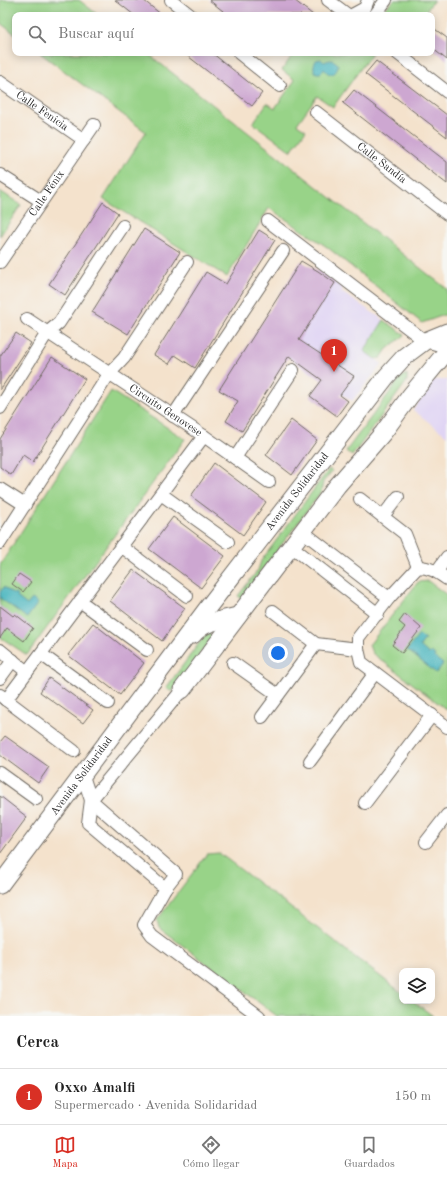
<!DOCTYPE html>
<html lang="es">
<meta charset="utf-8">
<style>
:root{--surface:#fff;--page:#f6f6f6;--text:#222;--muted:#767676;--line:#e0e0e0;--accent:#d93025}
body{margin:0;font-family:"Old Standard TT",serif;background:var(--page);color:var(--text)}
.controls{position:absolute;right:12px;bottom:12px;display:grid;overflow:hidden;border-radius:8px;box-shadow:0 2px 10px #0003}
.controls button{width:36px;height:36px;display:grid;place-items:center;padding:0;border:0;border-bottom:1px solid var(--line);background:var(--surface);color:var(--text);font:20px sans-serif}
.you{position:absolute;left:278px;top:653px;width:14px;height:14px;margin:-10px;border:3px solid #fff;border-radius:50%;background:#1a73e8;box-shadow:0 0 0 6px #1a73e833}
.badge{display:grid;place-items:center;width:26px;height:26px;border-radius:50%;background:var(--accent);color:#fff;font-size:13px;font-weight:700}
.pin{position:absolute;translate:-50% -33px;filter:drop-shadow(0 1px 2px #0008)}
.pin::after{content:'';position:absolute;top:21px;width:14px;height:12px;background:inherit;clip-path:polygon(0 0,100% 0,50% 100%)}
.list{margin:0;padding:0;list-style:none}
h2{display:flex;justify-content:space-between;align-items:center;height:52px;margin:0;padding:0 16px;font-size:17px}
h2 small{font-size:13px;font-weight:400;color:var(--muted)}
.list li{display:grid;grid-template-columns:26px 1fr auto;gap:12px;align-items:center;box-sizing:border-box;height:56px;padding:0 16px;border-top:1px solid var(--line)}
.list b{display:block;font-size:15px;white-space:nowrap}
.list p{margin:0;font-size:13px;white-space:nowrap;color:var(--muted)}
.list em{font-size:13px;font-style:normal;color:var(--muted)}
.icon{flex:none;width:22px;height:22px;fill:none;stroke:currentColor;stroke-width:2;stroke-linecap:round;stroke-linejoin:round}
.map{position:relative;flex:none;width:447px;height:1016px;overflow:hidden}
.search{position:absolute;background:var(--surface);box-shadow:0 2px 10px #0003;left:12px;right:12px;top:12px;height:44px;display:flex;align-items:center;gap:10px;box-sizing:border-box;padding:0 14px;border-radius:8px;color:var(--muted);font-size:15px}
.sheet{height:108px;background:var(--surface)}
nav{display:flex;justify-content:space-around;align-items:center;box-sizing:border-box;height:56px;border-top:1px solid var(--line);background:var(--surface);font-size:11px;color:var(--muted)}
nav a{display:grid;justify-items:center;gap:2px}
nav .on{color:var(--accent)}
.map>svg:first-child{display:block}
</style>
<div class="map">
<svg width="447" height="1016" viewBox="0 0 447 1016">
<rect width="100%" height="100%" fill="#f6f6f2"/>
<filter id="ink" filterUnits="userSpaceOnUse"><feTurbulence type="fractalNoise" baseFrequency=".025" numOctaves="2"/><feDisplacementMap in="SourceGraphic" scale="8" xChannelSelector="R" yChannelSelector="G"/><feConvolveMatrix kernelMatrix="1 2 1 2 8 2 1 2 1" color-interpolation-filters="sRGB"/></filter>
<filter id="wash" filterUnits="userSpaceOnUse"><feTurbulence type="fractalNoise" baseFrequency=".012" numOctaves="4" result="noise"/><feDisplacementMap in="SourceGraphic" scale="16" xChannelSelector="R" yChannelSelector="G"/><feGaussianBlur stdDeviation="0.9" result="paint"/><feColorMatrix in="noise" values="0 0 0 0 0 0 0 0 0 0 0 0 0 0 0 0 0 1.4 0 .05"/><feComposite in="paint" operator="in"/></filter>
<g filter="url(#wash)">
<rect width="100%" height="100%" fill="#f4e2cc"/>
<g fill="#e0d4f4">
<polygon points="318,269 343,288 341,292 384,320 364,351 382,364 352,401 270,345"/>
<polygon points="434,380 447,380 447,436 413,410"/>
</g>
<g fill="#98d388" stroke="#627f5a">
<polygon points="0,0 79,0 98,15 15,15 15,34 0,23"/>
<polygon points="394,0 434,0 423,15 384,15 383,10"/>
<polygon points="40,53 147,53 447,289 447,314 422,323 327,247 269,208 227,277 103,199 146,132"/>
<polygon points="294,53 372,53 333,107 317,96 297,124 306,130 291,151 253,123 267,103 275,108 295,80 282,70"/>
<polygon points="0,191 21,205 0,236"/>
<polygon points="384,320 405,335 387,349 381,358 375,359 364,351"/>
<polygon points="407,374 407,381 352,456 346,451 401,377"/>
<polygon points="111,391 185,439 27,655 0,637 0,565"/>
<polygon points="329,469 332,471 323,482 321,492 241,599 238,596 258,570 261,561"/>
<polygon points="428,581 447,595 447,710 372,653 369,645 418,582"/>
<polygon points="210,633 212,638 172,692 166,688 205,635"/>
<polygon points="219,853 402,993 402,1001 413,1001 433,1016 277,1016 159,928 157,920 207,854"/>
</g>
<g fill="#44b4bd" stroke="#387074">
<path d="M321 59 324 62C330 59 333 59 338 64 338 74 330 78 324 69L321 73H316C313 69 313 65 316 60Z"/>
<polygon points="4,587 13,594 15,593 18,595 17,597 27,605 32,599 38,603 27,618 0,598 0,592"/>
<polygon points="419,635 425,639 420,646 429,654 431,652 435,655 434,657 443,664 436,673 407,650"/>
</g>
<g id="blocks">
<g fill="#cda7d1">
<polygon points="115,0 143,0 162,15 134,15"/>
<polygon points="209,0 294,0 313,15 228,15"/>
<polygon points="432,27 447,38 447,60 432,48"/>
<polygon points="184,53 212,53 262,93 252,106"/>
<polygon points="376,61 447,115 447,137 365,74"/>
<polygon points="354,90 447,162 447,184 343,103"/>
<polygon points="103,202 118,213 65,295 49,284"/>
<polygon points="144,229 180,252 128,334 92,312"/>
<polygon points="259,230 275,240 195,368 175,355 169,364 154,355 206,272 226,284"/>
<polygon points="301,261 318,271 335,283 299,340 354,376 340,395 348,401 337,416 310,396 322,380 289,356 242,431 226,421 238,401 219,390"/>
<polygon points="16,333 31,343 0,390 0,356"/>
<polygon points="52,357 85,379 33,462 23,455 11,475 0,467 0,439"/>
<polygon points="291,420 317,440 292,475 266,455"/>
<polygon points="214,463 266,502 243,535 191,496"/>
<polygon points="173,517 225,556 201,588 149,549"/>
<polygon points="133,570 185,608 162,641 110,601"/>
<polygon points="19,574 31,582 23,592 12,584"/>
<polygon points="0,606 13,616 15,614 33,628 24,641 7,628 0,638"/>
<polygon points="405,614 421,628 402,653 392,645 405,627 399,622"/>
<polygon points="93,623 144,663 120,695 68,655"/>
<polygon points="49,678 93,710 83,723 40,692"/>
<polygon points="5,736 49,767 38,783 0,755 0,742"/>
<polygon points="0,796 27,817 0,854"/>
</g>
</g>
</g>
<g filter="url(#ink)">
<use href="#blocks" fill-opacity="0" stroke="#716b63" stroke-width="1"/>
<g fill="none" stroke-linecap="round" stroke-linejoin="round">
<g stroke="#716b63" stroke-width="14">
<g id="minor">
<polyline points="171,0 190,15"/>
<polyline points="328,0 348,15"/>
<polyline points="352,15 365,8 368,0"/>
<polyline points="375,15 386,0"/>
<polyline points="239,53 280,86"/>
<polyline points="397,53 447,92"/>
<path id="s1" d="M0 82 84 140"/>
<path id="s2" d="M316 112 447 214"/>
<polyline points="0,175 41,201"/>
<polyline points="268,221 425,341 447,347"/>
<path id="s3" d="M0 262 94 125"/>
<path id="s4" d="M27 319 204 436 269 482"/>
<polyline points="0,408 47,333 59,323 123,226"/>
<polyline points="173,416 283,251"/>
<polyline points="235,458 293,370"/>
<polyline points="0,489 25,505"/>
<polyline points="161,494 228,542"/>
<polyline points="360,499 405,534 418,567"/>
<polyline points="383,516 398,497"/>
<polyline points="302,531 389,598"/>
<polyline points="0,543 109,374 124,358 187,262"/>
<polyline points="121,546 187,596"/>
<polyline points="291,546 378,614"/>
<polyline points="437,571 447,557"/>
<path d="M447 579C437 572 430 567 418 567L389 598 358 638V649L361 662 447 727"/>
<polyline points="80,601 147,650"/>
<polyline points="273,611 316,644 358,649"/>
<polyline points="0,650 27,672"/>
<polyline points="41,654 108,703"/>
<polyline points="233,663 278,695"/>
<polyline points="0,678 13,660"/>
<polygon points="0,695 6,700 74,751"/>
<polyline points="6,700 204,436"/>
<polyline points="262,717 316,644"/>
<polyline points="310,761 375,673"/>
<polyline points="0,773 36,799"/>
<polyline points="82,773 91,800 176,874 165,888 144,925 152,936 259,1016"/>
<polyline points="365,803 432,715"/>
<polyline points="426,842 447,815"/>
<polyline points="165,888 88,823 91,800 182,690"/>
</g>
</g>
<g stroke="#716b63" stroke-width="19">
<g id="secondary">
<path d="M193 635C204 621 222 620 238 616"/>
<polyline points="182,690 337,486 383,433 410,396 447,351"/>
<path id="s5" d="M0 885 209 606 386 377 405 356 425 341 447 332"/>
</g>
</g>
<use href="#minor" stroke="#fff" stroke-width="12"/>
<use href="#secondary" stroke="#fff" stroke-width="17"/>
</g>
</g>
<g text-anchor="middle" dominant-baseline="central" stroke-width="3" stroke-linejoin="round" paint-order="stroke">
<g font-size="11" fill="#2b2b2b" stroke="#f6f6f2">
<text stroke="none"><textPath href="#s1" startOffset="51">Calle Fenicia</textPath></text>
<text stroke="none"><textPath href="#s2" startOffset="83">Calle Sandía</textPath></text>
<text stroke="none"><textPath href="#s3" startOffset="83">Calle Fénix</textPath></text>
<text stroke="none"><textPath href="#s4" startOffset="166">Circuito Genovese</textPath></text>
<text stroke="none"><textPath href="#s5" startOffset="493">Avenida Solidaridad</textPath></text>
<text stroke="none"><textPath href="#s5" startOffset="136">Avenida Solidaridad</textPath></text>
</g>
</g>
</svg>
<div class="controls">
<button><svg class="icon" aria-label="layers" viewBox="0 0 24 24"><path d="M12 4l9 5-9 5-9-5zM3 14l9 5 9-5"/></svg></button>
</div>
<div class="you"></div>
<div class="pin badge" style="left:334px;top:372px">1</div>
<div class="search"><svg class="icon" aria-label="search" viewBox="0 0 24 24"><circle cx="10" cy="10" r="6"/><path d="M15 15l6 6"/></svg>Buscar aquí</div>
</div>
<section class="sheet">
<h2>Cerca<small></small></h2>
<ul class="list">
<li><span class="badge">1</span><div><b>Oxxo Amalfi</b><p>Supermercado · Avenida Solidaridad</p></div><em>150 m</em></li>
</ul>
</section>
<nav>
<a class="on"><svg class="icon" aria-label="map" viewBox="0 0 24 24"><path d="M3 6l6-2 6 2 6-2v14l-6 2-6-2-6 2zM9 4v14M15 6v14"/></svg>Mapa</a>
<a><svg class="icon" aria-label="directions" viewBox="0 0 24 24"><path d="M12 3l9 9-9 9-9-9zM9 14v-3h6M13 9l2 2-2 2"/></svg>Cómo llegar</a>
<a><svg class="icon" aria-label="saved" viewBox="0 0 24 24"><path d="M7 4h10v16l-5-4-5 4z"/></svg>Guardados</a>
</nav>
